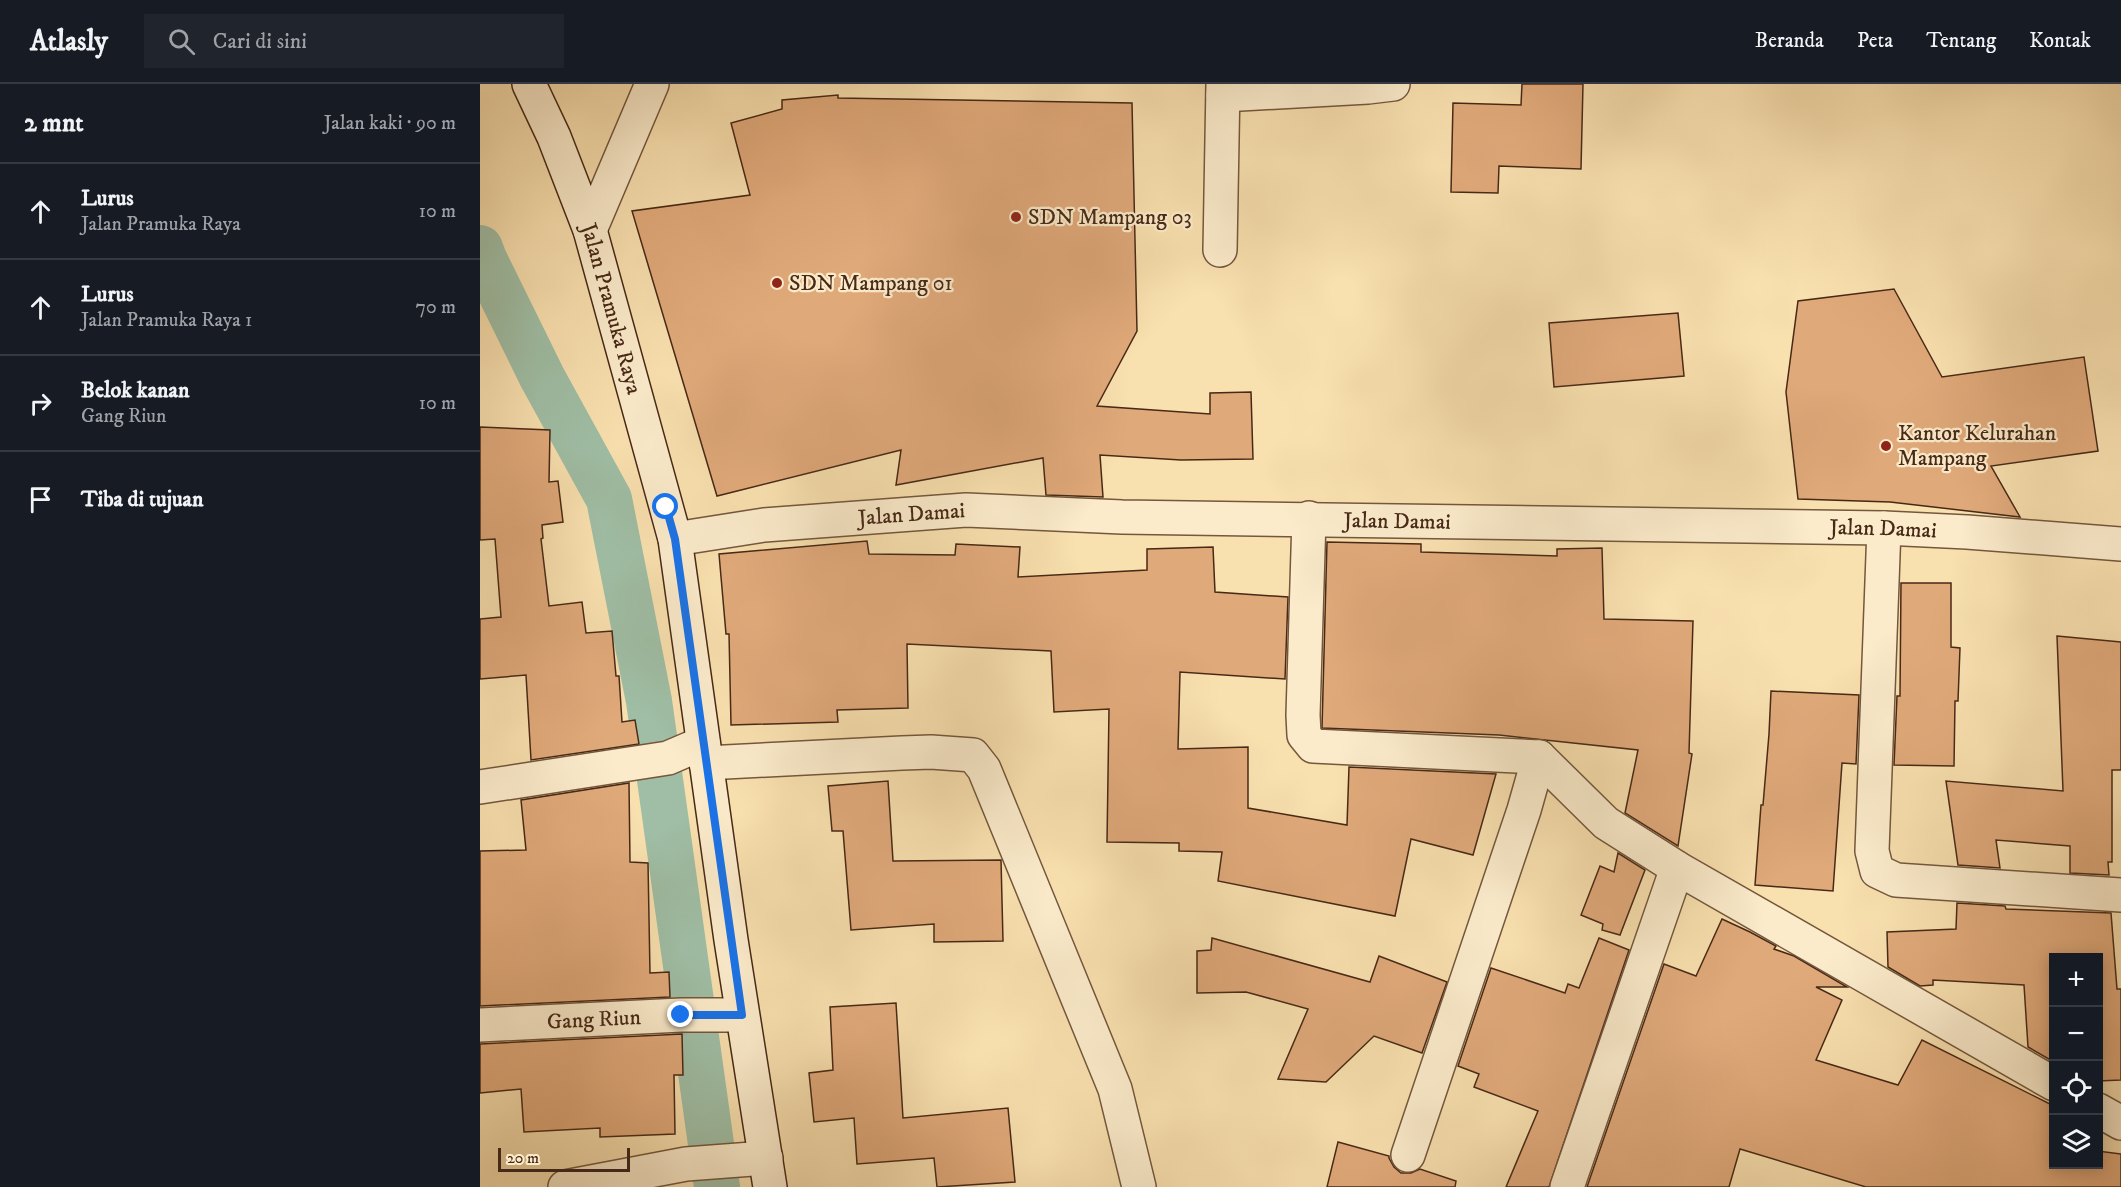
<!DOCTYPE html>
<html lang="id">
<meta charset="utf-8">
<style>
:root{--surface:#171b24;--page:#20242c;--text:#f1f3f6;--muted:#9ea1a6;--line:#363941}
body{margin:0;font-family:"IM FELL DW Pica",serif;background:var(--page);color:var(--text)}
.controls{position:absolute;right:18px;bottom:18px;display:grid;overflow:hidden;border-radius:0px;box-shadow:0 3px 15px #0003}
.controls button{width:54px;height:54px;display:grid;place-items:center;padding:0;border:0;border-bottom:2px solid var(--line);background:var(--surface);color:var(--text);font:30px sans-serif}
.scale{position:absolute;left:18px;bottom:15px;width:132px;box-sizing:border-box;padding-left:6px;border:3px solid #472917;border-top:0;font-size:16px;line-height:21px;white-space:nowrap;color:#472917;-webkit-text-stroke:4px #fbebcb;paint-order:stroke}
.stop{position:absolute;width:18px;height:18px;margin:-14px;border:4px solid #1a73e8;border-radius:50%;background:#fff}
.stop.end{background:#1a73e8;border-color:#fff;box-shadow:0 2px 6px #0008}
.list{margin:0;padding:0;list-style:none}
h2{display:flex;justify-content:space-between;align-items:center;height:78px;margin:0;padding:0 24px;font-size:26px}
h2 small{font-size:20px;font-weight:400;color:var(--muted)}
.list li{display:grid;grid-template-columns:39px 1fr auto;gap:18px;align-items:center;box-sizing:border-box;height:96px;padding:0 24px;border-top:2px solid var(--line)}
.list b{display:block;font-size:22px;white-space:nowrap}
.list p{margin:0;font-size:20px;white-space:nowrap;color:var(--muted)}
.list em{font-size:20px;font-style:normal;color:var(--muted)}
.icon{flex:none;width:33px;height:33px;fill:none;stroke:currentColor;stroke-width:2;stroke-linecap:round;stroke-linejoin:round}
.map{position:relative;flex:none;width:1641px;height:1103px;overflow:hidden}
header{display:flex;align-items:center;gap:36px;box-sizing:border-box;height:84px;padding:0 30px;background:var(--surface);border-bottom:2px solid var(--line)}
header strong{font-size:28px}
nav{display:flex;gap:33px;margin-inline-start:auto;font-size:21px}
.search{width:420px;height:54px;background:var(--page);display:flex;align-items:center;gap:15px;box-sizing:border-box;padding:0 21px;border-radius:0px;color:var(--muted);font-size:22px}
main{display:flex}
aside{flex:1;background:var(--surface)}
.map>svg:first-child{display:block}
</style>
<header>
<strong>Atlasly</strong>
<div class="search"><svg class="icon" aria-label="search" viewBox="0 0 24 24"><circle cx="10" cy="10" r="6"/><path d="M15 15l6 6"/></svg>Cari di sini</div>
<nav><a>Beranda</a><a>Peta</a><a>Tentang</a><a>Kontak</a></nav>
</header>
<main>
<aside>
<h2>2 mnt<small>Jalan kaki · 90 m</small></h2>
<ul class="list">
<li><svg class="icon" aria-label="ahead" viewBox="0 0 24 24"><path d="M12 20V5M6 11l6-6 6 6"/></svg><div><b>Lurus</b><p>Jalan Pramuka Raya</p></div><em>10 m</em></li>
<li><svg class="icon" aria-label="ahead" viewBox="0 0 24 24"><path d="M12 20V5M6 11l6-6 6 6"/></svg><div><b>Lurus</b><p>Jalan Pramuka Raya 1</p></div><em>70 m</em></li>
<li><svg class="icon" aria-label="right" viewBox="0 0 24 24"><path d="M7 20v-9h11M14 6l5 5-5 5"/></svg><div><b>Belok kanan</b><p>Gang Riun</p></div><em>10 m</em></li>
<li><svg class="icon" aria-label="arrive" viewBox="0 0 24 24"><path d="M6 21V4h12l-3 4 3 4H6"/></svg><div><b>Tiba di tujuan</b></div></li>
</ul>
</aside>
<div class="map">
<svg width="1641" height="1103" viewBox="0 0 1641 1103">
<rect width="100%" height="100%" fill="#f9e0af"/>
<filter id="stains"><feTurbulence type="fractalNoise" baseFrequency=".00333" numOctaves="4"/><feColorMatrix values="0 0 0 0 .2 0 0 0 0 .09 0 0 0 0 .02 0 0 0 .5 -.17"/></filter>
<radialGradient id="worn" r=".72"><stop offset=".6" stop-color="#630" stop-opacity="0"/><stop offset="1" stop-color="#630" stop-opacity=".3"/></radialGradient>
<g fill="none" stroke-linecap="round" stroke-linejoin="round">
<polyline stroke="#9fbea5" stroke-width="46" points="0,164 4,175 62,293 129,415 169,617 237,1103"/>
</g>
<g fill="#e0a97a" stroke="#472917" stroke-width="1.5">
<polygon points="1042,0 1103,0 1101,85 1019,82 1018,109 971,108 973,19 1041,21"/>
<polygon points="358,11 358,14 652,19 657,247 617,322 730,330 730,309 771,308 773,375 701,376 620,371 623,413 566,411 563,374 416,401 421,366 237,412 152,127 270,111 251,39 302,25 302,16"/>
<polygon points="1414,205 1462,293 1604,273 1618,367 1511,382 1540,433 1410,418 1318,415 1306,308 1318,217"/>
<polygon points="1198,229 1204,292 1074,303 1069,239"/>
<polygon points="0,343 70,346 69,398 78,397 83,438 62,441 63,454 61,455 69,522 102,518 106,549 132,547 136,592 139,592 142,638 155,636 159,660 51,676 46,591 0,595 0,535 21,533 15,455 0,456"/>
<polygon points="387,457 389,470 475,471 476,460 540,463 538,493 667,486 667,465 733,463 735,508 808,513 805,595 700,588 698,665 768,663 768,724 867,741 869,683 1016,690 993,771 931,755 915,832 738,797 742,768 699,767 699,759 627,758 629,625 574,628 571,567 427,560 428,624 357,626 358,638 251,641 249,550 246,550 239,470"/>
<polygon points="847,458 941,460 941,468 1077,472 1077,465 1122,464 1124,535 1213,537 1209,669 1212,670 1198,762 1145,729 1158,666 1019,651 842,644"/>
<polygon points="1421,499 1471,499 1471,563 1480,564 1478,617 1475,617 1474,682 1414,681 1417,612 1420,612"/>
<polygon points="1577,552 1641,558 1641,686 1632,686 1632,778 1628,778 1629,791 1590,789 1590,762 1516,756 1520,784 1478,781 1466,697 1583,707"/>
<polygon points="1291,607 1379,611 1376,680 1362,679 1353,807 1275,801 1281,721 1283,721 1289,650"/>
<polygon points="408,697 413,777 521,776 523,857 454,858 454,840 371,846 363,747 352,747 348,702"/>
<polygon points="149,699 150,778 168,779 170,889 189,888 190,913 0,922 0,767 46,766 41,716"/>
<polygon points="1138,769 1165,786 1140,851 1122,846 1123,840 1101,831 1120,782 1134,788"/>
<polygon points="1477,819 1525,822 1526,825 1631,829 1637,905 1641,905 1641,996 1618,997 1618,873 1574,873 1574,978 1548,963 1544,901 1453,896 1453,901 1440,902 1408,883 1407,848 1476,845"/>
<polygon points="1242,835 1270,848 1296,862 1294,865 1314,872 1367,903 1336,903 1362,916 1336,976 1418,1001 1442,956 1574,1022 1574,1080 1618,1080 1618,1067 1641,1070 1641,1103 1386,1103 1260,1065 1249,1103 1107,1103 1184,880 1216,892"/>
<polygon points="732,854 890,898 899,872 967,898 942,969 894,952 846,998 798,995 828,925 766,908 717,909 717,867 731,866"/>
<polygon points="1119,854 1149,866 1069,1103 1026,1103 1058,1027 994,1003 999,990 978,982 1011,884 1085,909 1088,900 1099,904"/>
<polygon points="416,919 423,1034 528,1024 535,1098 457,1103 454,1074 377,1080 374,1034 334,1038 329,989 353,986 350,923"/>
<polygon points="202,950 203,991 194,991 195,1050 120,1053 120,1044 44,1048 41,1005 0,1009 0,960"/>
<polygon points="858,1058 909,1072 909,1074 914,1083 921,1089 931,1089 940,1085 976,1097 975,1103 847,1103"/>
</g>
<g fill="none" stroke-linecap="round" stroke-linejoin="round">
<g stroke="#74573d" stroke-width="36">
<g id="street">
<polyline points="743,11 888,3 913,0"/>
<polyline points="110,146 172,0"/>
<polyline points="740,166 743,0"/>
<polyline points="829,434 823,631 824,651 833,662 1059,673 1126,739 1197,784 1574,1000"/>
<polyline points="1404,444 1392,767 1397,787 1416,796 1641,811"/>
<path id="s1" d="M195 455 284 441 486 426 642 433 1404 444 1487 448 1641 460"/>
<polyline points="226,679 422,669 451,668 493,671 504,685 635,1005 659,1103"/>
<polyline points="0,703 188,674 223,659"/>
<path id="s2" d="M0 941 201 931H262"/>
<polyline points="1618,1026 1641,1039"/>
<polyline points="928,1071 1044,726 1059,673"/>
<polyline points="85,1103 206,1080 286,1074"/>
<polyline points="1087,1103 1197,784"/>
</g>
</g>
<g stroke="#472917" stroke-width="36">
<g id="secondary">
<path id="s3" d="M49 0 74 53 110 146 195 455 251 856 290 1103"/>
</g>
</g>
<use href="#street" stroke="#fbebcb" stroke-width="33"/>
<use href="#secondary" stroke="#fbebcb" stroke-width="33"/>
</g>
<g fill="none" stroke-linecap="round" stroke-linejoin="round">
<polyline stroke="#1a73e8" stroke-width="8" points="186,423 195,455 262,931 201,931"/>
</g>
<g fill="#8f2418" stroke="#fbebcb" stroke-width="2">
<circle cx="536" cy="133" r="6"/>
<circle cx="297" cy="199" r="6"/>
<circle cx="1406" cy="362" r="6"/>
</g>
<g text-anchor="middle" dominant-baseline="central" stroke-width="4.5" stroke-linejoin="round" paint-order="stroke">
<g font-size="22" fill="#472917" stroke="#fbebcb" text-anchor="start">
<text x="548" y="133">SDN Mampang 03</text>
<text x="309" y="199">SDN Mampang 01</text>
<text x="1418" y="349">Kantor Kelurahan<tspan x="1418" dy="25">Mampang</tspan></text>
</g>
<g font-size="22" fill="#472917" stroke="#fbebcb">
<text stroke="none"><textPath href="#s3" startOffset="240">Jalan Pramuka Raya</textPath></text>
<text stroke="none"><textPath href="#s1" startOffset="238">Jalan Damai</textPath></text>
<text stroke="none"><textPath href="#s1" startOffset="724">Jalan Damai</textPath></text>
<text stroke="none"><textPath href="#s1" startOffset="1210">Jalan Damai</textPath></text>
<text stroke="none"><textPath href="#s2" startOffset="114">Gang Riun</textPath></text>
</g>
</g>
<rect width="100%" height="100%" filter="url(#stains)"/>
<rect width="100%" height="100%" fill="url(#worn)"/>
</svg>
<div class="controls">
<button>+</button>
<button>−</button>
<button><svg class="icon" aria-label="locate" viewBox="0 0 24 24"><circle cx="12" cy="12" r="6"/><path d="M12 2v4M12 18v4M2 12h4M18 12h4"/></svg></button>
<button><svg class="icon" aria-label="layers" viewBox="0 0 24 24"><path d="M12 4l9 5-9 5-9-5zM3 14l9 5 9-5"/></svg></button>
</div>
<div class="scale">20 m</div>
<div class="stop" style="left:186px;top:423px"></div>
<div class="stop end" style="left:201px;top:931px"></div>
</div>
</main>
